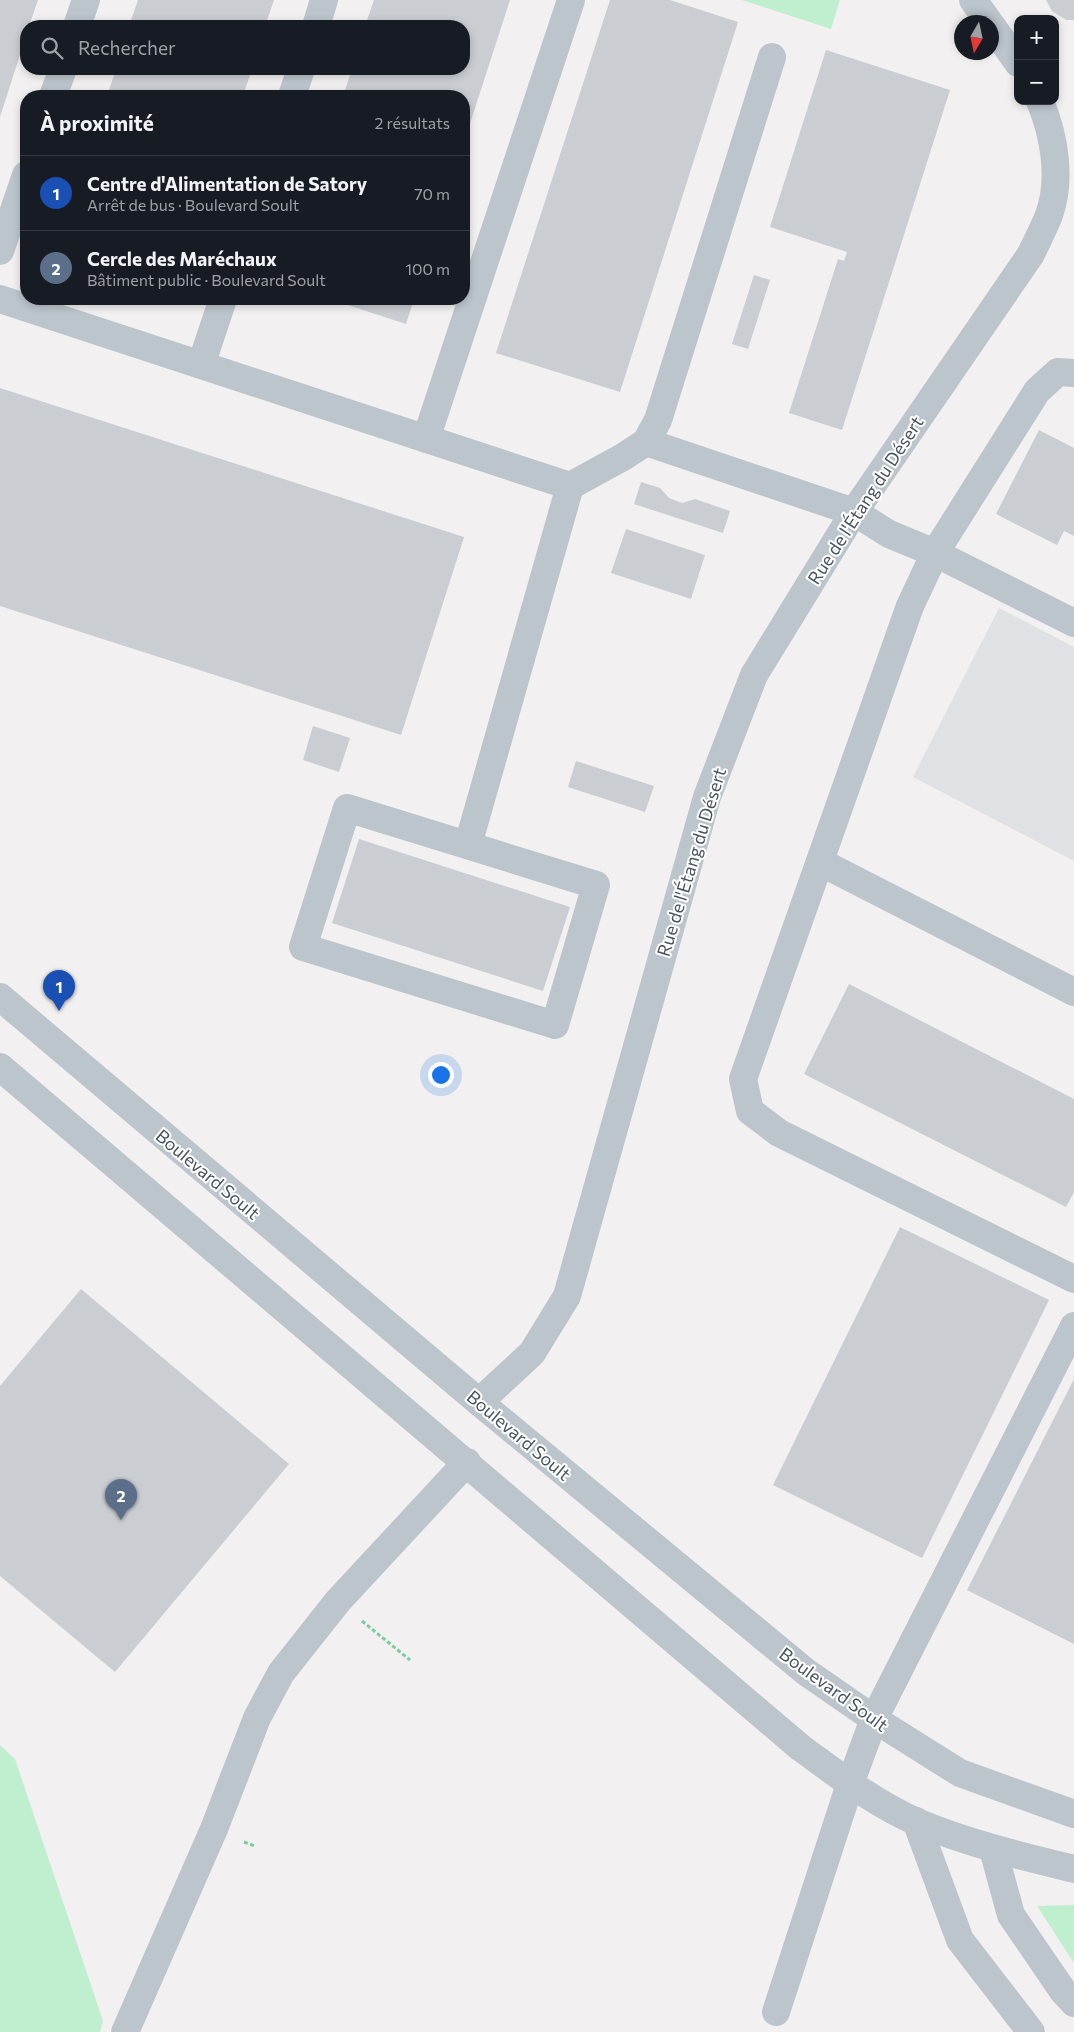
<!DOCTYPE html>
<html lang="fr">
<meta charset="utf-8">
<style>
:root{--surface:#171b24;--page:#242831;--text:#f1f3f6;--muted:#9ea1a6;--line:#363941;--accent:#ea580c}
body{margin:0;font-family:Commissioner,sans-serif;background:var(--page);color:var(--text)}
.controls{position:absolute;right:15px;top:15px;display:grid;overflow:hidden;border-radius:10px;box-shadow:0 2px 8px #0003}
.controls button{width:45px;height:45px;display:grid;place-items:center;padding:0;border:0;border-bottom:1px solid var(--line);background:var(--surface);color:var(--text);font:25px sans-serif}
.compass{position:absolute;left:954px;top:15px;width:45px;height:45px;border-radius:50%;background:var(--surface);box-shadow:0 2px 8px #0003;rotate:189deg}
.you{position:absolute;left:440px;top:1074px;width:18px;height:18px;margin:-12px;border:4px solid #fff;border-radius:50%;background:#1a73e8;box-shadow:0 0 0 8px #1a73e833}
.badge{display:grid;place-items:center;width:32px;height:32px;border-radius:50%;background:var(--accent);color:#fff;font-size:16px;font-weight:700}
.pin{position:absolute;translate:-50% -41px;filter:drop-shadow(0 1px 2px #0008)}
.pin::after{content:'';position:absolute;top:26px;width:18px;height:15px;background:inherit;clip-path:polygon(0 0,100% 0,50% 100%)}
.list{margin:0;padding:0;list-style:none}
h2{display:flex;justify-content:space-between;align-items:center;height:65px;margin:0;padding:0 20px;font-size:21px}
h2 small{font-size:16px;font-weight:400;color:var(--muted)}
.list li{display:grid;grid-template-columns:32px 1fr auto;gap:15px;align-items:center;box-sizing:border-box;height:75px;padding:0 20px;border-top:1px solid var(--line)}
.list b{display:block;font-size:19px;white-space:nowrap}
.list p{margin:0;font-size:16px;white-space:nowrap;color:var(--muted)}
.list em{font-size:16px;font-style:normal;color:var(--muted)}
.icon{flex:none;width:28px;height:28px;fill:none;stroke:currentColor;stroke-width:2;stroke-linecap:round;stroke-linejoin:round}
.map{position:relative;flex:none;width:1074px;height:2032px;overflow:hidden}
.search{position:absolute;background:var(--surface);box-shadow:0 2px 8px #0003;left:20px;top:20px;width:450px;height:55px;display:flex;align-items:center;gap:12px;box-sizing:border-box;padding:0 18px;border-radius:20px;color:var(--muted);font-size:19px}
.panel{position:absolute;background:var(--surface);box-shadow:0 2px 8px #0003;left:20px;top:90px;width:450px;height:215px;border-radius:20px}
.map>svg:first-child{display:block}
</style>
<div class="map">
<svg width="1074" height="2032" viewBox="0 0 1074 2032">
<rect width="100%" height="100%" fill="#f2f0f0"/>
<polygon fill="#dfe1e4" points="999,608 1074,647 1074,861 913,777"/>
<g fill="#bfefce">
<polygon points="742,0 840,0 831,29"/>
<polygon points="0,1745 15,1759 103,2021 100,2032 0,2032"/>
<polygon points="1074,1905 1074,1963 1037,1906"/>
</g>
<g fill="#cacdd2">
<polygon points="0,0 38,0 29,26 26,26 26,36 0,117"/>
<polygon points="138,0 274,0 265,26 129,26"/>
<polygon points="374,0 510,0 464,142 464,96 343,96 352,69 464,69 464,26 365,26"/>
<polygon points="610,0 670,0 738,22 620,392 496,353"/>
<polygon points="1046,0 1074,0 1074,20 1066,20 1052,11"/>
<polygon points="826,50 950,90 842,430 789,413 838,259 844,261 847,252 770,227"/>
<polygon points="116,69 252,69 243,96 107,96"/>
<polygon points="754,275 770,280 748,349 732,344"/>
<polygon points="329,299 414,299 406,324"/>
<polygon points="0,388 464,537 401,735 0,606"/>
<polygon points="1039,430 1074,448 1074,536 1064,531 1057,545 996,514"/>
<polygon points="641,482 660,488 669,498 682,503 695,499 730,511 723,533 634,504"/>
<polygon points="626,529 705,555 691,599 611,573"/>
<polygon points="313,726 350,738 339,772 303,760"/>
<polygon points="576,761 654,786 645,812 568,787"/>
<polygon points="359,839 570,907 543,991 332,923"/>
<polygon points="849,984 1074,1099 1074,1192 1066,1207 804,1074"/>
<polygon points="900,1227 1049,1300 922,1558 773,1485"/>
<polygon points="81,1289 289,1464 115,1672 0,1576 0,1386"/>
<polygon points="1074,1379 1074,1644 967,1590"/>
</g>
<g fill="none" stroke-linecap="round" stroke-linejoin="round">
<g stroke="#78cc9d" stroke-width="3" stroke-dasharray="4 2.5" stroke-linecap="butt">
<polyline points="362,1621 410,1660"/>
<polyline points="244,1842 255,1846"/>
</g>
<g stroke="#bcc5cc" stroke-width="28">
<polyline points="973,0 989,22"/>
<polyline points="77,26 86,0"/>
<polyline points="316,26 324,0"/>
<polyline points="992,26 1018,63"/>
<polyline points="53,96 63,69"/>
<polyline points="292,96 301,69"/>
<polyline points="0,251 26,175"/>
<polyline points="0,299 570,486 468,845"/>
<polyline points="201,365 223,299"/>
<polyline points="1074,373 1058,372 1037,391 935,553 910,606 743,1079 750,1111 779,1133 1074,1279"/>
<polyline points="426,439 571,0"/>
<polyline points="646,442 854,512 889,534 935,553 1074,623"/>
<polyline points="570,486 623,457 646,442 658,420 772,57"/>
<polygon points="347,808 596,885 555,1025 303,947"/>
<polyline points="820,862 1074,992"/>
<polyline points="0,997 479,1402 806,1672 874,1719 960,1773 1074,1814"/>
<path d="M0 1067 801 1748C837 1774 875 1804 917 1822 967 1843 1021 1856 1074 1869"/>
<path d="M479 1402 532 1353 567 1296 707 797 754 675 854 512 1031 254C1037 241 1044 228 1049 215 1062 179 1054 135 1040 101"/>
<polyline points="916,1821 960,1940 1031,2032"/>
<polyline points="993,1849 1011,1915 1063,1991 1074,2003"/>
<polyline points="776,2012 850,1784 874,1719 1074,1326"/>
<polyline points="125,2032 214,1829 257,1718 281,1673 338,1601 467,1462"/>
</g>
</g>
<g text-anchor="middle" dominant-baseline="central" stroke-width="4" stroke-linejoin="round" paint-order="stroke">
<g font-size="18" fill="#48545d" stroke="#fff">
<text transform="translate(865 500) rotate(-57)">Rue de l'Étang du Désert</text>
<text transform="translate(691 862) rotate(-73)">Rue de l'Étang du Désert</text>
<text transform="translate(208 1174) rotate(40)">Boulevard Soult</text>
<text transform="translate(519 1435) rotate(40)">Boulevard Soult</text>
<text transform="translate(834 1689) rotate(36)">Boulevard Soult</text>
</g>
</g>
</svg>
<div class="controls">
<button>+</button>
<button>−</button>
</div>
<svg class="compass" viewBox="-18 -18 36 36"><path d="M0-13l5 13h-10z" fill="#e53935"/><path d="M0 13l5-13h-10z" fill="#9ea1a6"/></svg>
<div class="you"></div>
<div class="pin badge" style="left:59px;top:1011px;background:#1a4fb4">1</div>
<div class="pin badge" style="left:121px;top:1520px;background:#5c6f8a">2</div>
<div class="search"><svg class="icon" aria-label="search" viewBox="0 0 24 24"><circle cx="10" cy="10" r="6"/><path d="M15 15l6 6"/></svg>Rechercher</div>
<section class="panel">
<h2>À proximité<small>2 résultats</small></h2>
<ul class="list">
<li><span class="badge" style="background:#1a4fb4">1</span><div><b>Centre d'Alimentation de Satory</b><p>Arrêt de bus · Boulevard Soult</p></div><em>70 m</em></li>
<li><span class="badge" style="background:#5c6f8a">2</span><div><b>Cercle des Maréchaux</b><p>Bâtiment public · Boulevard Soult</p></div><em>100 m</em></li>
</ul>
</section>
</div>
